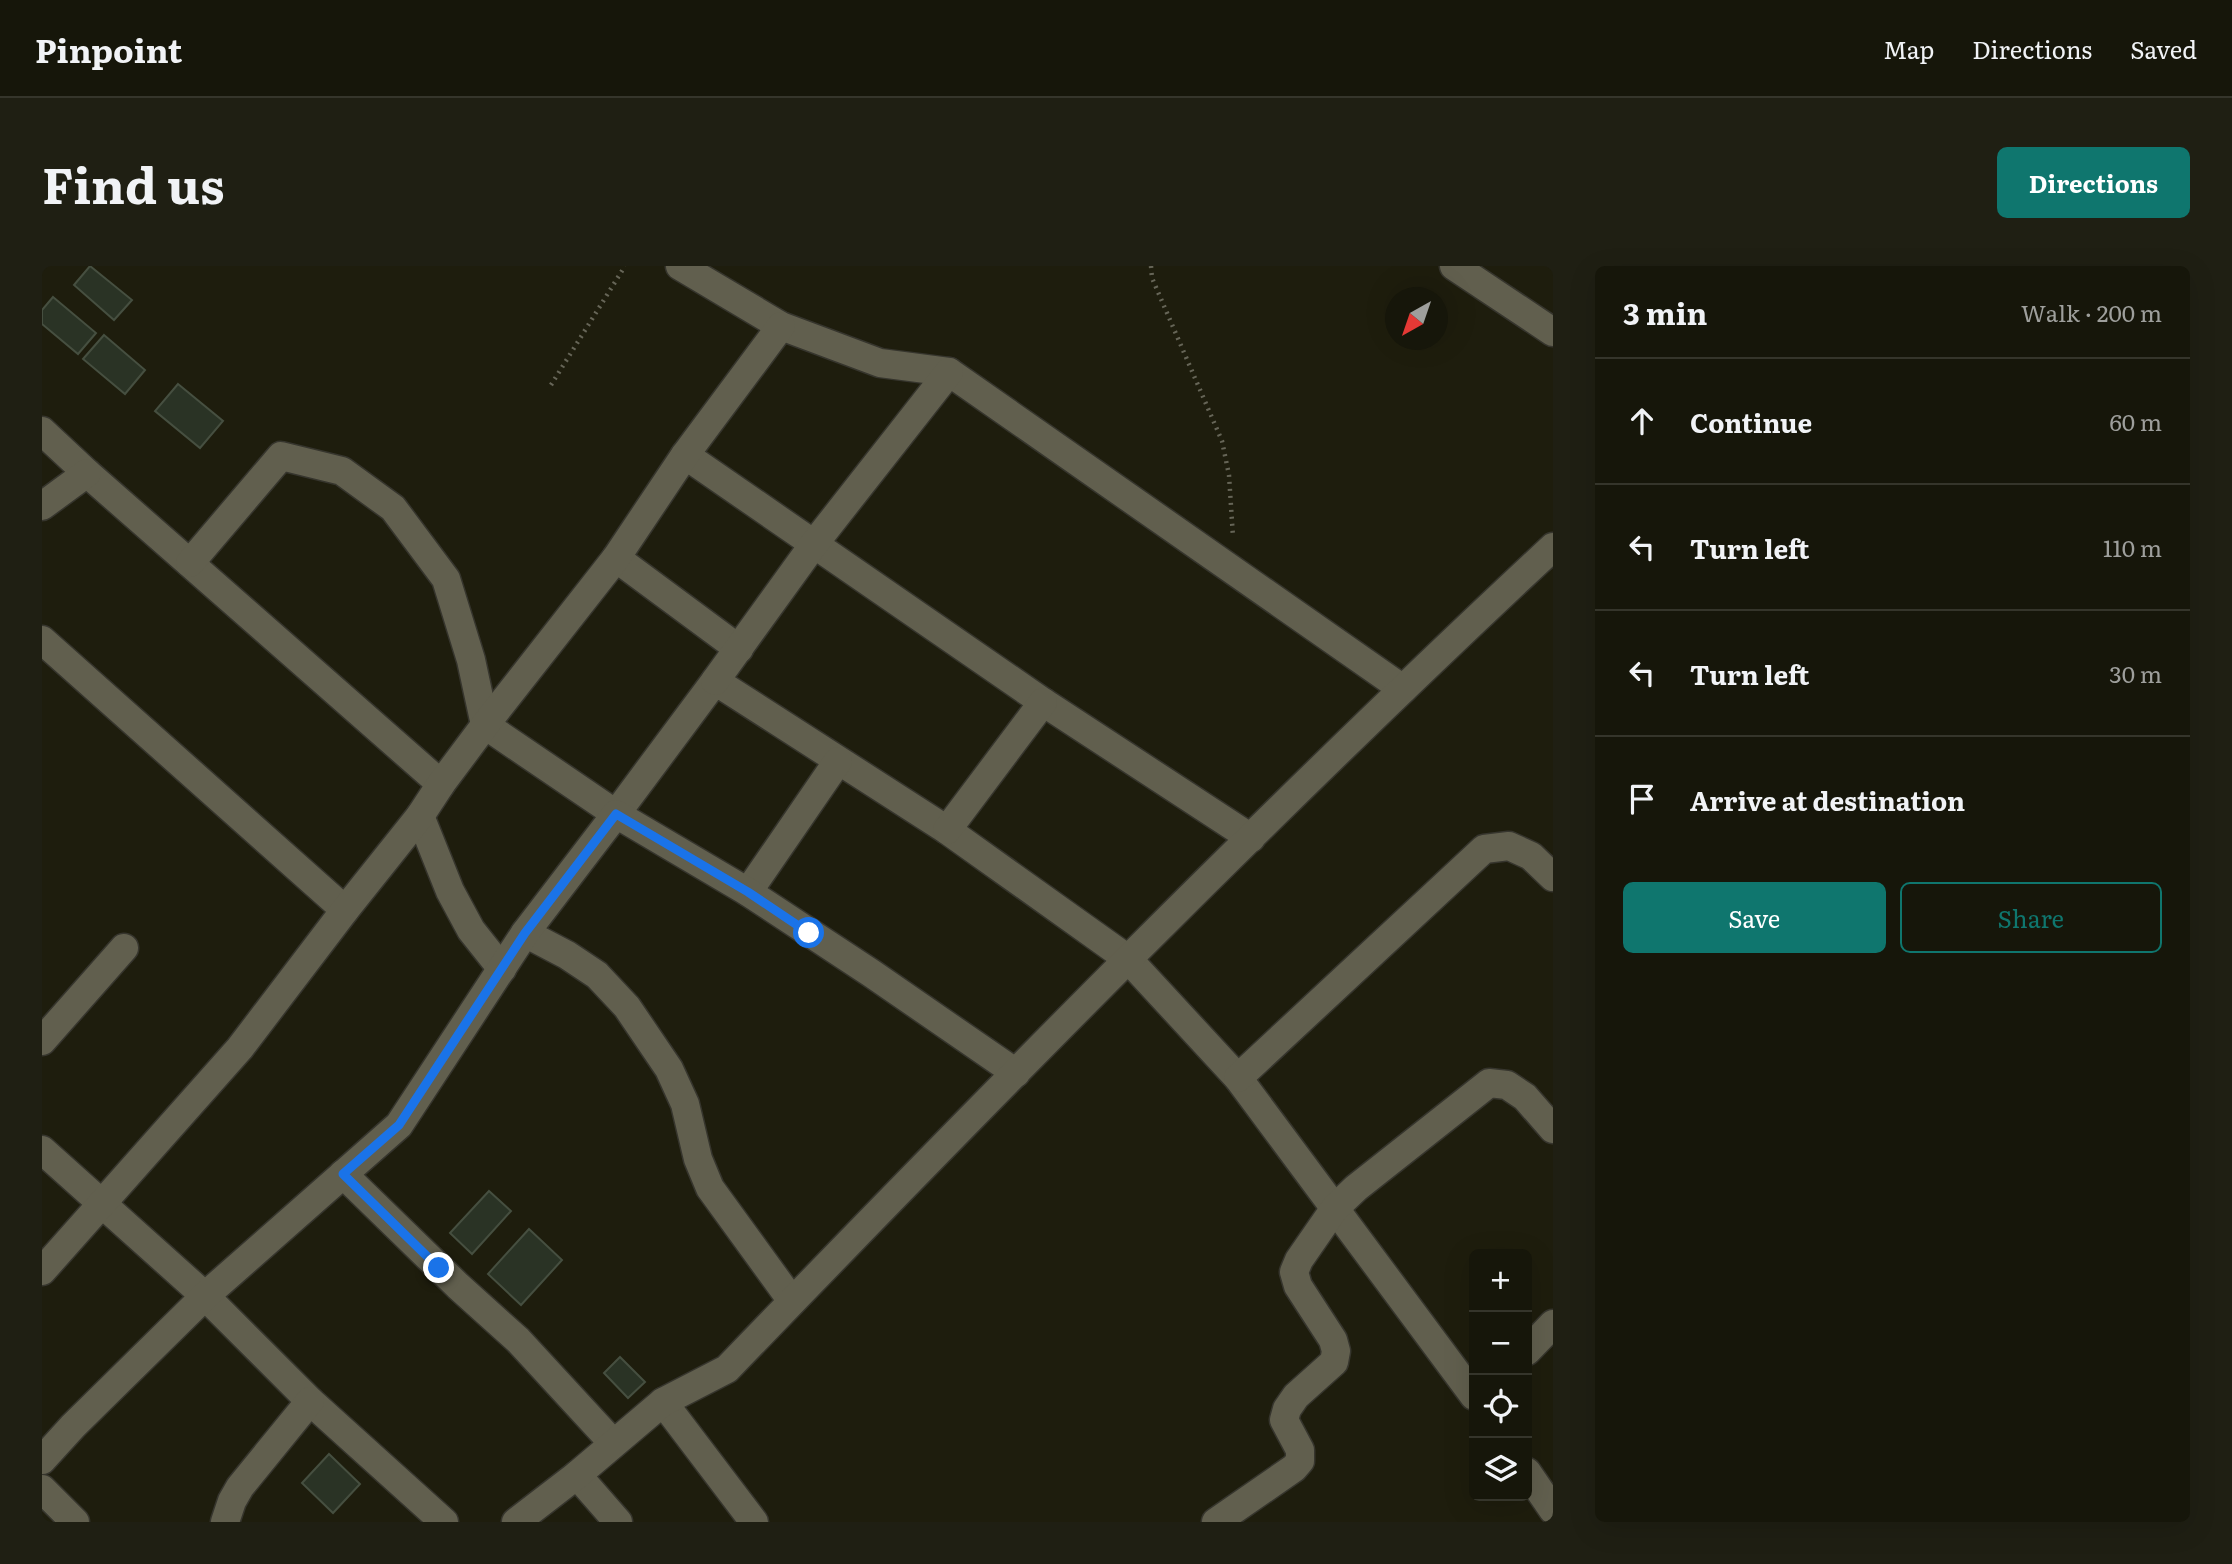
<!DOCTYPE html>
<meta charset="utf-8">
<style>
:root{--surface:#16160a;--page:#1f1f13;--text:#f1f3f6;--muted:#9e9f9c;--line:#35352b;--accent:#0f766e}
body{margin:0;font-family:Literata,serif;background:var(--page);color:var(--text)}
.controls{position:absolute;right:21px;bottom:21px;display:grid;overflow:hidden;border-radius:10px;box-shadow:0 7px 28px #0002}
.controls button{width:63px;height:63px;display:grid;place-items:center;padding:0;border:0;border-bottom:2px solid var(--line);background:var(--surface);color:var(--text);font:35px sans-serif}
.compass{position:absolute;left:1343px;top:21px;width:63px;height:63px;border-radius:50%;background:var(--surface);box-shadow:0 7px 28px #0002;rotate:220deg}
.stop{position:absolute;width:21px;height:21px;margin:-16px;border:5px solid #1a73e8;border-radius:50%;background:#fff}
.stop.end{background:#1a73e8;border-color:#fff;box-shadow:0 2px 7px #0008}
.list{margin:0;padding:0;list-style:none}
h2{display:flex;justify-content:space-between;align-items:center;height:91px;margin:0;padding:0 28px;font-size:30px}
h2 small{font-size:23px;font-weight:400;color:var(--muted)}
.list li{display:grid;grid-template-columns:46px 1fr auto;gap:21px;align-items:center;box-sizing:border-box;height:126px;padding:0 28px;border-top:2px solid var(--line)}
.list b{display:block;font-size:26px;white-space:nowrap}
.list em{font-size:23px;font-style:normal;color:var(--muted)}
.actions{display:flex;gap:14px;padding:21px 28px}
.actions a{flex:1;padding:16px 0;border:2px solid var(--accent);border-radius:10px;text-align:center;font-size:24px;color:var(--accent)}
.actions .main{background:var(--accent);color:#fff}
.icon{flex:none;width:38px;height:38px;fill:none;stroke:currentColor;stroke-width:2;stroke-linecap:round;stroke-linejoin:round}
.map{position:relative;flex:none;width:1511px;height:1256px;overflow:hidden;border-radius:10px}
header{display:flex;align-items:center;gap:42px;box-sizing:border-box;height:98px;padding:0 35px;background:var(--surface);border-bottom:2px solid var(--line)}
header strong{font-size:33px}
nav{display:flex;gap:38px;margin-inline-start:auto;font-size:24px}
.intro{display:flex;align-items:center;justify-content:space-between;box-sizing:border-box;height:168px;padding:0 42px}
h1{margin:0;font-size:49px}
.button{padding:18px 32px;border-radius:10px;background:var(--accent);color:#fff;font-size:24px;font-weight:700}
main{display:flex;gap:42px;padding:0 42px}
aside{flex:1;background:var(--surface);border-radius:10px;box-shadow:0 7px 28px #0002}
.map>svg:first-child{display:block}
</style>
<header>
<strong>Pinpoint</strong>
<nav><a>Map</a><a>Directions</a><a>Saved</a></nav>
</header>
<div class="intro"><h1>Find us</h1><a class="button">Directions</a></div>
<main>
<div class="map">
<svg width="1511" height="1256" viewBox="0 0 1511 1256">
<rect width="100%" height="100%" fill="#1e1d0d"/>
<g fill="#2a3325" stroke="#464f40" stroke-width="2">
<polygon points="48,0 90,34 72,54 32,19"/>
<polygon points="11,31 54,67 36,88 0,58 0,44"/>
<polygon points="62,69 103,104 83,128 41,93"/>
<polygon points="136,118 181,155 158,182 113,145"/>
<polygon points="447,925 469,945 430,988 408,967"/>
<polygon points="487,963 520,994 479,1039 446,1008"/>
<polygon points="578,1091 603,1116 586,1132 562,1107"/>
<polygon points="287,1188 318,1218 291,1247 260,1217"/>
</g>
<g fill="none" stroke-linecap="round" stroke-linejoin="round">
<g stroke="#36352d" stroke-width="31">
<g id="minor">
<polyline points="638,0 739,60 838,97 907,106 1361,423"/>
<polyline points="1412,0 1511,66"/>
<polyline points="0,165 45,207 399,518"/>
<polyline points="643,189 1001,436 1209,572"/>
<polyline points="0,240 45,207"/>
<polyline points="574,292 697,383"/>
<polyline points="148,297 239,190 300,205 351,242 404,313 429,394 443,459 574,548 673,415 905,564 1086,693 1196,812 1432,1130"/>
<polyline points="0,374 303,644"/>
<polyline points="673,415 772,278 907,106"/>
<polyline points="378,550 408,625 429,664 460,703"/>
<polyline points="905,564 1001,436"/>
<polyline points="706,626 796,495"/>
<polyline points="483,667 525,689 555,709 585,741 627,803 643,838 656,893 668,922 750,1035"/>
<polyline points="0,775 82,682"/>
<polyline points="1196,812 1442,583 1467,580 1489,590 1511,611"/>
<polyline points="0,884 163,1030 268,1135 402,1256"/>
<polyline points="301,908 416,1020 476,1074 571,1177"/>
<polyline points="0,1005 198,782 303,644 378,550 399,518 443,459 574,292 643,189 739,60"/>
<polyline points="1485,1085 1511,1058"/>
<polyline points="621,1136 712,1256"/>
<polyline points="0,1194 31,1160 163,1030 357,859 483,667 574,548 706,626 829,707 974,807"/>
<polyline points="1485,1206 1511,1244"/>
<polyline points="535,1209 576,1256"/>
<polyline points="0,1223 33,1256"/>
<polyline points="183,1256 190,1235 198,1221 268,1135"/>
<path d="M474 1256 535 1209 621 1136 685 1103C955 823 1227 546 1511 281"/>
<polyline points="1174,1256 1252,1202 1258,1195 1258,1184 1242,1154 1245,1143 1254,1130 1292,1096 1294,1085 1291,1074 1256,1020 1252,1006 1257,994 1293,942 1314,922 1447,817 1465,819 1483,831 1511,863"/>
</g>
</g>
<g stroke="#666557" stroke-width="4.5" stroke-dasharray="2 5" stroke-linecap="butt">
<polyline points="1109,0 1110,12 1180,175 1187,209 1191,271"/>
<polyline points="509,119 583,0"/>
</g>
<use href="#minor" stroke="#615f4e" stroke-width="28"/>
</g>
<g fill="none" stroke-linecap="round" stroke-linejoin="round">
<polyline stroke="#1a73e8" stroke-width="9" points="397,1002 301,908 357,859 483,667 574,548 706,626 767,667"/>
</g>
</svg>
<div class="controls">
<button>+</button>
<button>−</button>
<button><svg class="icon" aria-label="locate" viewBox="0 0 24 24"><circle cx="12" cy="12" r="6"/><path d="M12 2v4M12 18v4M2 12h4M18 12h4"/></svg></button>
<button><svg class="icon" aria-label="layers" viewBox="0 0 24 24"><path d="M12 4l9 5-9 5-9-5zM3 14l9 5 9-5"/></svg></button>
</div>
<svg class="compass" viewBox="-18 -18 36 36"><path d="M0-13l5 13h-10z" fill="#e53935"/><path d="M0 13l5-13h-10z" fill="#9e9f9c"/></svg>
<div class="stop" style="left:767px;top:667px"></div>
<div class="stop end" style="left:397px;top:1002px"></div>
</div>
<aside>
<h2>3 min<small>Walk · 200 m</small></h2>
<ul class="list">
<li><svg class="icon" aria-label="ahead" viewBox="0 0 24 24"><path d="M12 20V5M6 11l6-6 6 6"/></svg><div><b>Continue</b></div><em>60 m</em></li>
<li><svg class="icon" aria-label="left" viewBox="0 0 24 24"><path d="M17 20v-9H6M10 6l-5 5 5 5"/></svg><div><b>Turn left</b></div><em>110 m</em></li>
<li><svg class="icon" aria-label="left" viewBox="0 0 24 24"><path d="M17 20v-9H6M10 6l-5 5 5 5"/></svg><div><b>Turn left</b></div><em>30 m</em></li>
<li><svg class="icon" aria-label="arrive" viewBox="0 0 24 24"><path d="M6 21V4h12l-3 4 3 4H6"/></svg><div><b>Arrive at destination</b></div></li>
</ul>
<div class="actions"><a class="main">Save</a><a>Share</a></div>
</aside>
</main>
